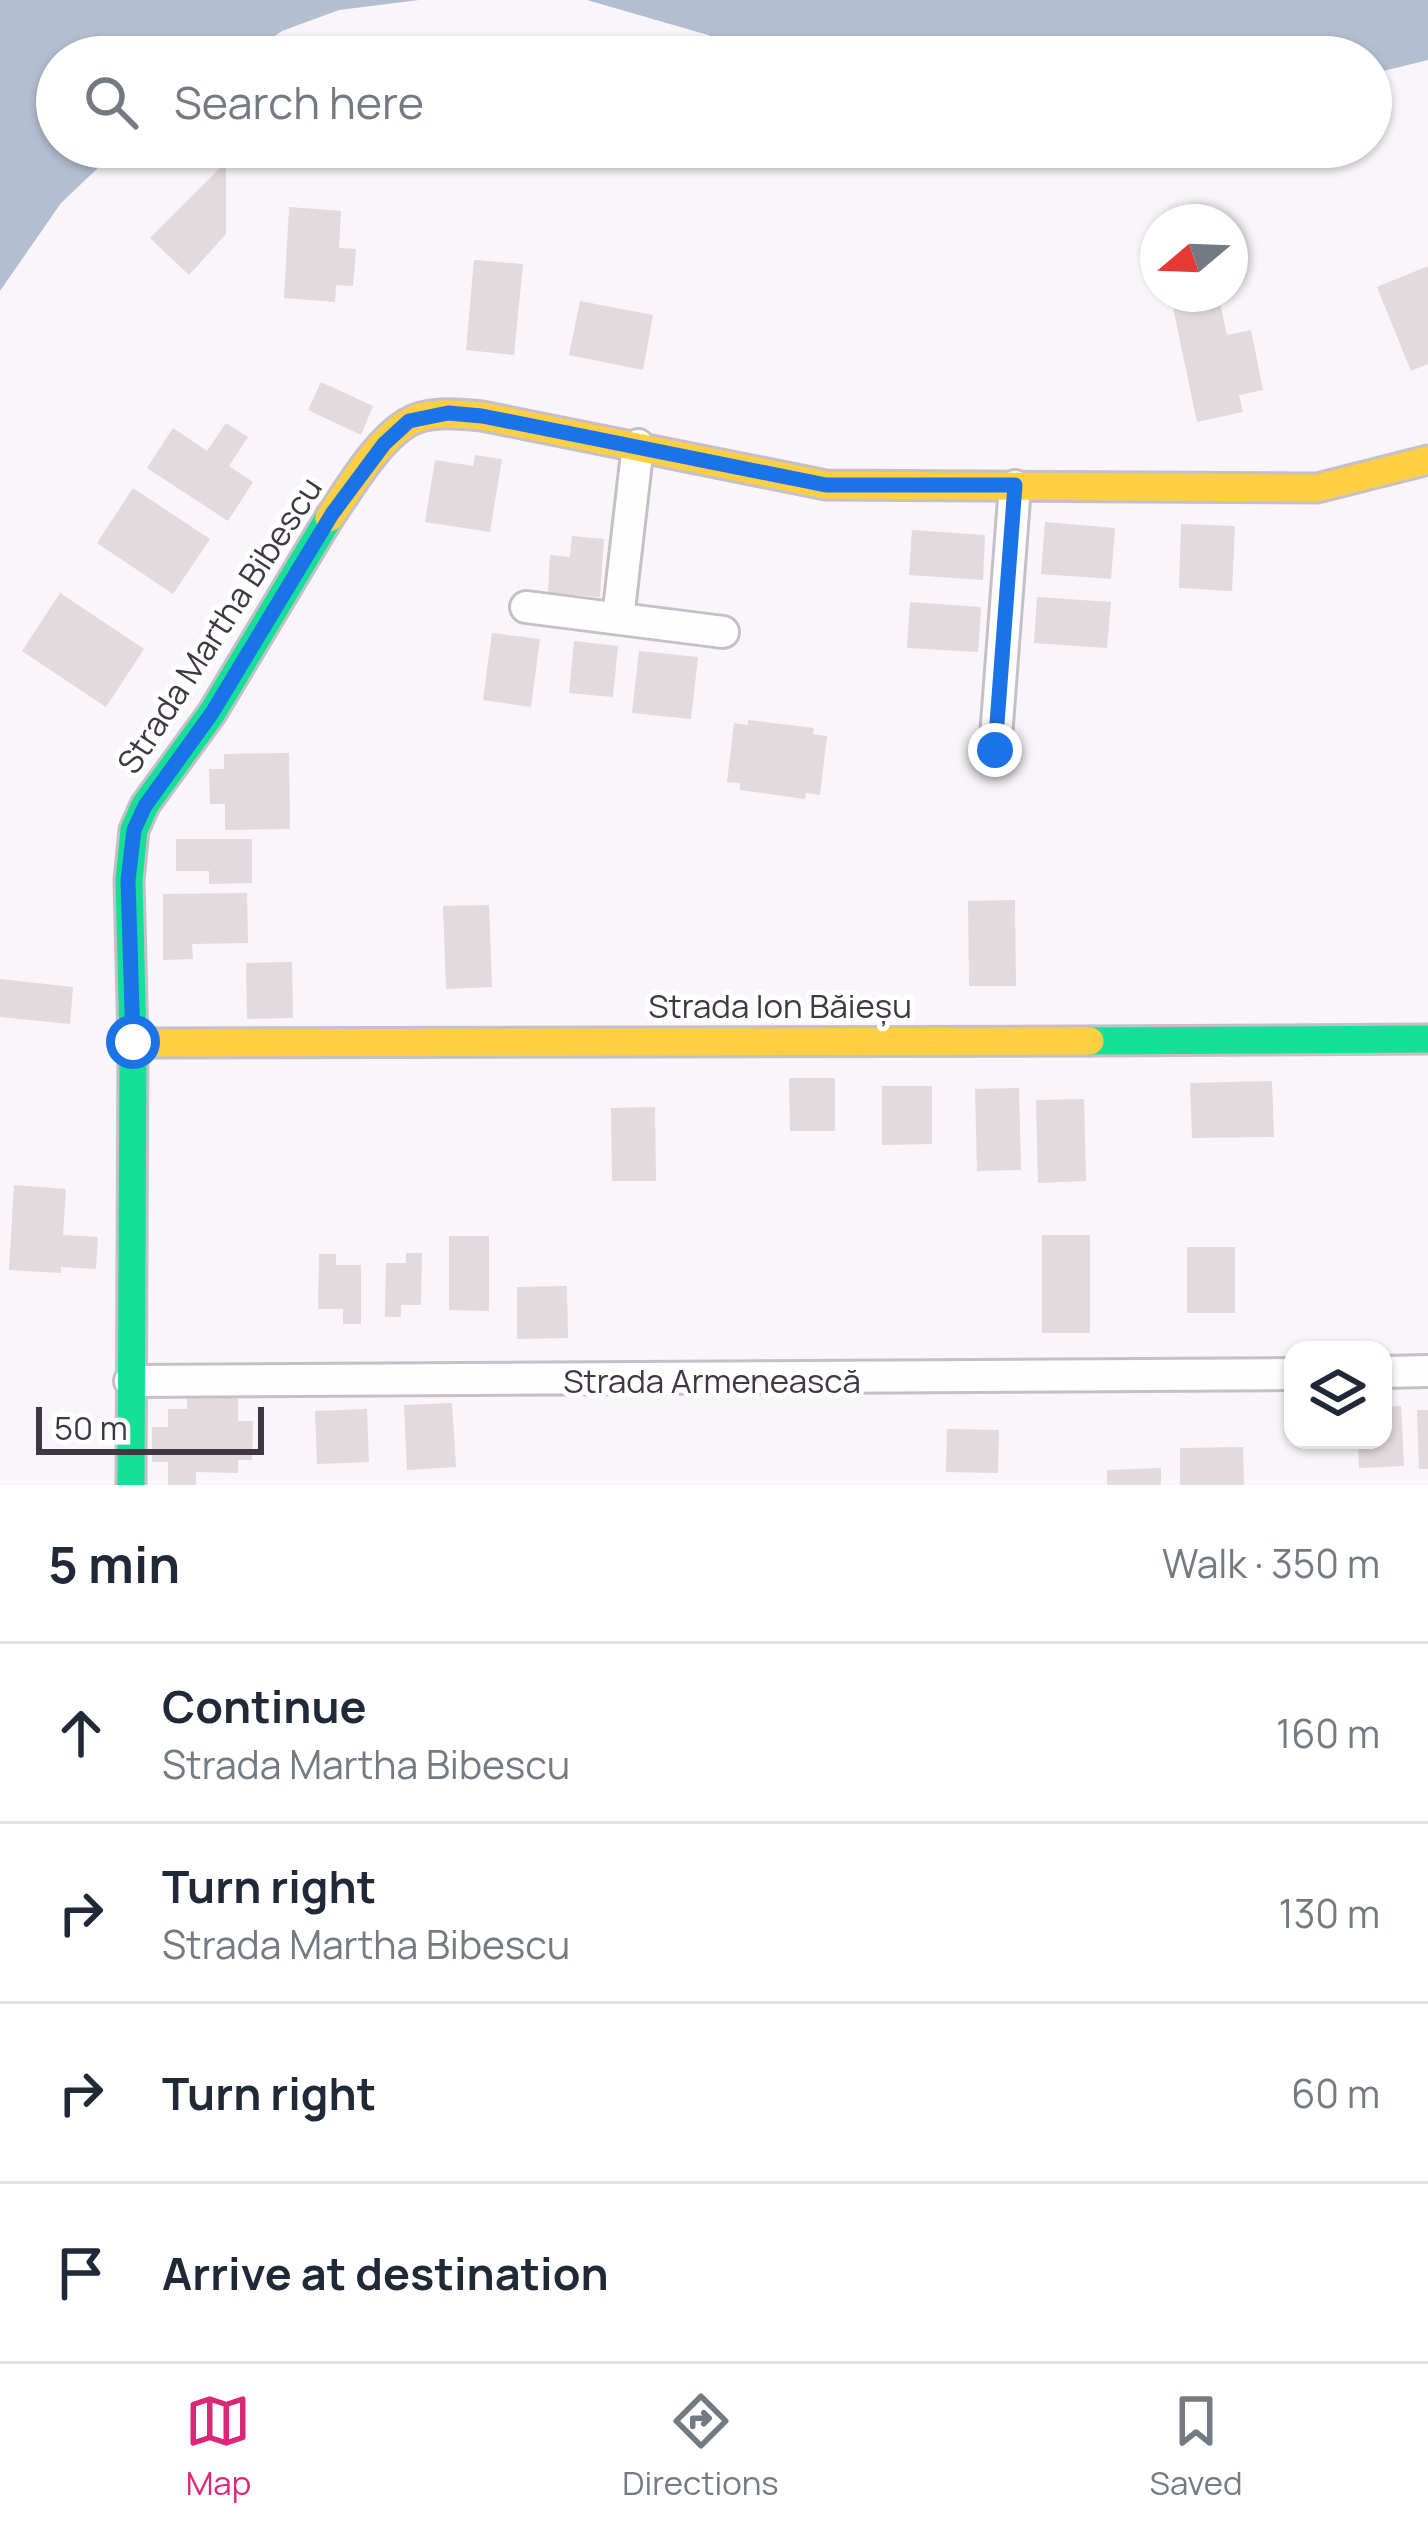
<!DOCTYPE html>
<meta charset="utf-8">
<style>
:root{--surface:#fff;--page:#f2f2f3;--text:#1f2937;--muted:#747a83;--line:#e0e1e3;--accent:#db2777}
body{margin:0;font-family:Manrope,sans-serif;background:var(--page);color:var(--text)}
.controls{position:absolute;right:36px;bottom:36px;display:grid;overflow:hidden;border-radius:24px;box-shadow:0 3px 9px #0004}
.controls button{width:108px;height:108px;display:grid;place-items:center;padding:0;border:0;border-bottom:3px solid var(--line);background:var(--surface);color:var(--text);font:60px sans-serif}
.compass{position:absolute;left:1140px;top:204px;width:108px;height:108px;border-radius:50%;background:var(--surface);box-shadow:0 3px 9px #0004;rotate:251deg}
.scale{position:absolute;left:36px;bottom:30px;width:228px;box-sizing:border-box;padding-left:12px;border:6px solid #3f3742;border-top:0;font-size:33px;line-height:42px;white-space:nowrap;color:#3f3742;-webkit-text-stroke:9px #fff;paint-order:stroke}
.stop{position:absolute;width:36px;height:36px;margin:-27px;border:9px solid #1a73e8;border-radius:50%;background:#fff}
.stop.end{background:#1a73e8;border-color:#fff;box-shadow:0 3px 12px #0008}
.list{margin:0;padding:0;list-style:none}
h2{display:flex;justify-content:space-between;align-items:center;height:156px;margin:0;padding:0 48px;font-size:51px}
h2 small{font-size:39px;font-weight:400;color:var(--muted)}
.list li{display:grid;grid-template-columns:78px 1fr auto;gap:36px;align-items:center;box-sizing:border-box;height:180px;padding:0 48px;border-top:3px solid var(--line)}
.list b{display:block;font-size:45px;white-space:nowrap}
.list p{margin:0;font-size:39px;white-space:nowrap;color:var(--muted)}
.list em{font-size:39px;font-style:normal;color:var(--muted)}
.icon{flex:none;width:66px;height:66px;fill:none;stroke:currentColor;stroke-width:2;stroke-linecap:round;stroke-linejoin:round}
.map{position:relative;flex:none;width:1428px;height:1485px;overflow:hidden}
.search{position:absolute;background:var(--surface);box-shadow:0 3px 9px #0004;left:36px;right:36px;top:36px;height:132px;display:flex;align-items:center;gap:30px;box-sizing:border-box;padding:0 42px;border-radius:66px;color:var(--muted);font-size:45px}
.sheet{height:876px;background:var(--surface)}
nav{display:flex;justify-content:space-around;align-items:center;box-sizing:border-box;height:168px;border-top:3px solid var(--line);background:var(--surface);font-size:33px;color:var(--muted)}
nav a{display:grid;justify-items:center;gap:6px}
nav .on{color:var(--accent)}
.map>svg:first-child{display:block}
</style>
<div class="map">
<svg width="1428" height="1485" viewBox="0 0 1428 1485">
<rect width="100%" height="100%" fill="#f9f5fa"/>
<g fill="#b3bed0">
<polygon points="0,0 419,0 339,10 282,31 244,57 57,57 57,147 120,147 61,203 0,291"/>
<polygon points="587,0 1428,0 1428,60 1371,74 1371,57 784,57"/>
</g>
<g fill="#e2dadc">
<polygon points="226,162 226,234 189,275 150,238"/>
<polygon points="289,207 341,211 339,248 356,249 353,286 336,285 335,302 284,298"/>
<polygon points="474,260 523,264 514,355 466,350"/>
<polygon points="1428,266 1428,364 1411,371 1377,287"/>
<polygon points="1189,294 1218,294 1227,335 1251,330 1263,390 1239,395 1243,412 1197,422 1171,298"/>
<polygon points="580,301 653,315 643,370 569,355"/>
<polygon points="321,382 373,406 361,435 308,410"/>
<polygon points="226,423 248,437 229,466 253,482 228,521 147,468 173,428 207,451"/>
<polygon points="475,455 502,459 490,532 425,522 435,460 473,466"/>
<polygon points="133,488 210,539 173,594 97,543"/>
<polygon points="1045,522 1115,528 1111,579 1041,574"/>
<polygon points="1181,524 1235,526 1232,591 1179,588"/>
<polygon points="912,530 985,535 983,580 909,575"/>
<polygon points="572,536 604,539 600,597 548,593 550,555 570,557"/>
<polygon points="60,593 144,649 106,707 22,651"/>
<polygon points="1037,597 1111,602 1107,648 1034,643"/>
<polygon points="910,602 981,607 978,652 907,648"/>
<polygon points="492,633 540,639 531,707 483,700"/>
<polygon points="574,641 618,646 613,697 569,693"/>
<polygon points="639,651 698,657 691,719 632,713"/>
<polygon points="748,720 814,728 813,734 827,736 820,795 806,793 805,799 740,790 740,783 727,782 734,723 748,725"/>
<polygon points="289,753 290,829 225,830 225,804 210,804 209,769 224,769 224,754"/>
<polygon points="176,839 252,839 252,883 209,884 209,871 176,871"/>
<polygon points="247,893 248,943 192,944 193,959 163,960 163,894"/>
<polygon points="1015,900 1016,986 969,986 968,901"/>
<polygon points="489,905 492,987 446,989 443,906"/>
<polygon points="292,962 293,1018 247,1019 246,963"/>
<polygon points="0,979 73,987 70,1024 0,1017"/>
<polygon points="789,1078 835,1078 835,1131 790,1131"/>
<polygon points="1272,1081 1274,1137 1192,1138 1190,1083"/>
<polygon points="882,1086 932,1086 932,1144 882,1145"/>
<polygon points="1019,1088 1021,1170 977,1171 975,1089"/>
<polygon points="1084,1099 1086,1181 1038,1183 1036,1100"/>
<polygon points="655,1107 656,1181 612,1181 611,1108"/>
<polygon points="14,1185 66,1189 63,1235 98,1237 96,1269 61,1267 61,1273 9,1270"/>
<rect x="1042" y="1235" width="48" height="98"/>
<polygon points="449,1236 489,1236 489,1311 449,1310"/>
<rect x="1187" y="1247" width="48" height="66"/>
<polygon points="406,1253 422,1253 421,1305 401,1305 401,1317 385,1317 386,1263 406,1263"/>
<polygon points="319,1254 336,1254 336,1265 361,1265 361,1324 343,1324 343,1309 318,1309"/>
<polygon points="567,1286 568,1338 517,1339 517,1287"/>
<polygon points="187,1387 238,1388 238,1421 253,1421 252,1460 238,1460 238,1473 196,1472 196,1485 168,1485 168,1462 152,1462 152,1427 168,1427 168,1409 187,1409"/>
<polygon points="452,1403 456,1467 407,1470 404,1405"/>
<polygon points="1401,1406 1404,1466 1359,1468 1358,1440 1383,1440 1383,1407"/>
<polygon points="367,1409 369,1462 317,1464 315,1411"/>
<polygon points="1417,1410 1428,1410 1428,1469 1419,1469"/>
<polygon points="947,1429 999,1430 998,1473 946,1472"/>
<polygon points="1243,1447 1244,1485 1180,1485 1180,1448"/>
<polygon points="1161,1468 1161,1485 1107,1485 1107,1470"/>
</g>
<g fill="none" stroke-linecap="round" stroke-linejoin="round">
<g stroke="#c5bfc7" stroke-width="36">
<g id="street">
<polyline points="526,607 723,632"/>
<polyline points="618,618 638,445"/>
<polyline points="995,750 1015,486"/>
<polyline points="1383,1372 1428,1371"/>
<polyline points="130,1381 1293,1374"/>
</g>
</g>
<g stroke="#c5bfc7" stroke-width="33">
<g id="fast">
<polyline points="1090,1041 1428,1039"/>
<polyline points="131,1485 133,1043 129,880 134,830 145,805 212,713 329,518"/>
</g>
</g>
<g stroke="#c5bfc7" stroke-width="33">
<g id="slow">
<path d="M329 518C350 488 376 442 407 423 428 410 459 414 482 416L826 485 1317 488 1428 460"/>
<polyline points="133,1043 1090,1041"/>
</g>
</g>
<use href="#street" stroke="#fefefe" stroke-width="30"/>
<use href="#fast" stroke="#16e098" stroke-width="27"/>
<use href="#slow" stroke="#ffcf43" stroke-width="27"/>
</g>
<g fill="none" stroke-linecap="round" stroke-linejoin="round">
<polyline stroke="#1a73e8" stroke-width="15" points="133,1042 128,880 134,830 145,806 212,713 332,514 384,444 409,421 448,413 482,416 826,485 1015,485 995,750"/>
</g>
<g text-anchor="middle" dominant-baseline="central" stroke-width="10" stroke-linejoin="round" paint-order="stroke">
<g font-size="33" fill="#3f3742" stroke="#fff">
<text transform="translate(219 625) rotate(-57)">Strada Martha Bibescu</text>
<text x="780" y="1005">Strada Ion Băieșu</text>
<text x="712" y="1380">Strada Armenească</text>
</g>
</g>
</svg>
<div class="controls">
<button><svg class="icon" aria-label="layers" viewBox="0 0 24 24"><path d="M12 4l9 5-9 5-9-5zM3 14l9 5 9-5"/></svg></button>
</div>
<svg class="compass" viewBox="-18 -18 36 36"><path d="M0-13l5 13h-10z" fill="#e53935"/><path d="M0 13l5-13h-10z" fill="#747a83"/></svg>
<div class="scale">50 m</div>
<div class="stop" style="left:133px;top:1042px"></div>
<div class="stop end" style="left:995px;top:750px"></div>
<div class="search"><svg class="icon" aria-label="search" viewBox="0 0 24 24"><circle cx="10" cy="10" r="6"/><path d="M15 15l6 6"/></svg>Search here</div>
</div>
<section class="sheet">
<h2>5 min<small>Walk · 350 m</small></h2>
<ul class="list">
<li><svg class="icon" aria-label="ahead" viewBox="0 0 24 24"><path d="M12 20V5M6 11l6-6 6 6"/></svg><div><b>Continue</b><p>Strada Martha Bibescu</p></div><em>160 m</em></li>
<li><svg class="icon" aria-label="right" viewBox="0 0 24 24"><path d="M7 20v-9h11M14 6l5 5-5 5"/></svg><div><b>Turn right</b><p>Strada Martha Bibescu</p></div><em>130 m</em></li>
<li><svg class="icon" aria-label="right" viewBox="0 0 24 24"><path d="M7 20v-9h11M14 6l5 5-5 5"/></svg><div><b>Turn right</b></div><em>60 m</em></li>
<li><svg class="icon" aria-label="arrive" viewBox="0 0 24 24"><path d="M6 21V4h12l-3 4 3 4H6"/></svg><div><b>Arrive at destination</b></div></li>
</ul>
</section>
<nav>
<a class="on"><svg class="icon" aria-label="map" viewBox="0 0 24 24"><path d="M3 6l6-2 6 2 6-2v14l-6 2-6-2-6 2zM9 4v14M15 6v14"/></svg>Map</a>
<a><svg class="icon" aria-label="directions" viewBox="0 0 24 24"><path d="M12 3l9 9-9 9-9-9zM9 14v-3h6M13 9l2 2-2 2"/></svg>Directions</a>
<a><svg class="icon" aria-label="saved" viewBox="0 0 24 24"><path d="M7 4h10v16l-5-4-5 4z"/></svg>Saved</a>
</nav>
